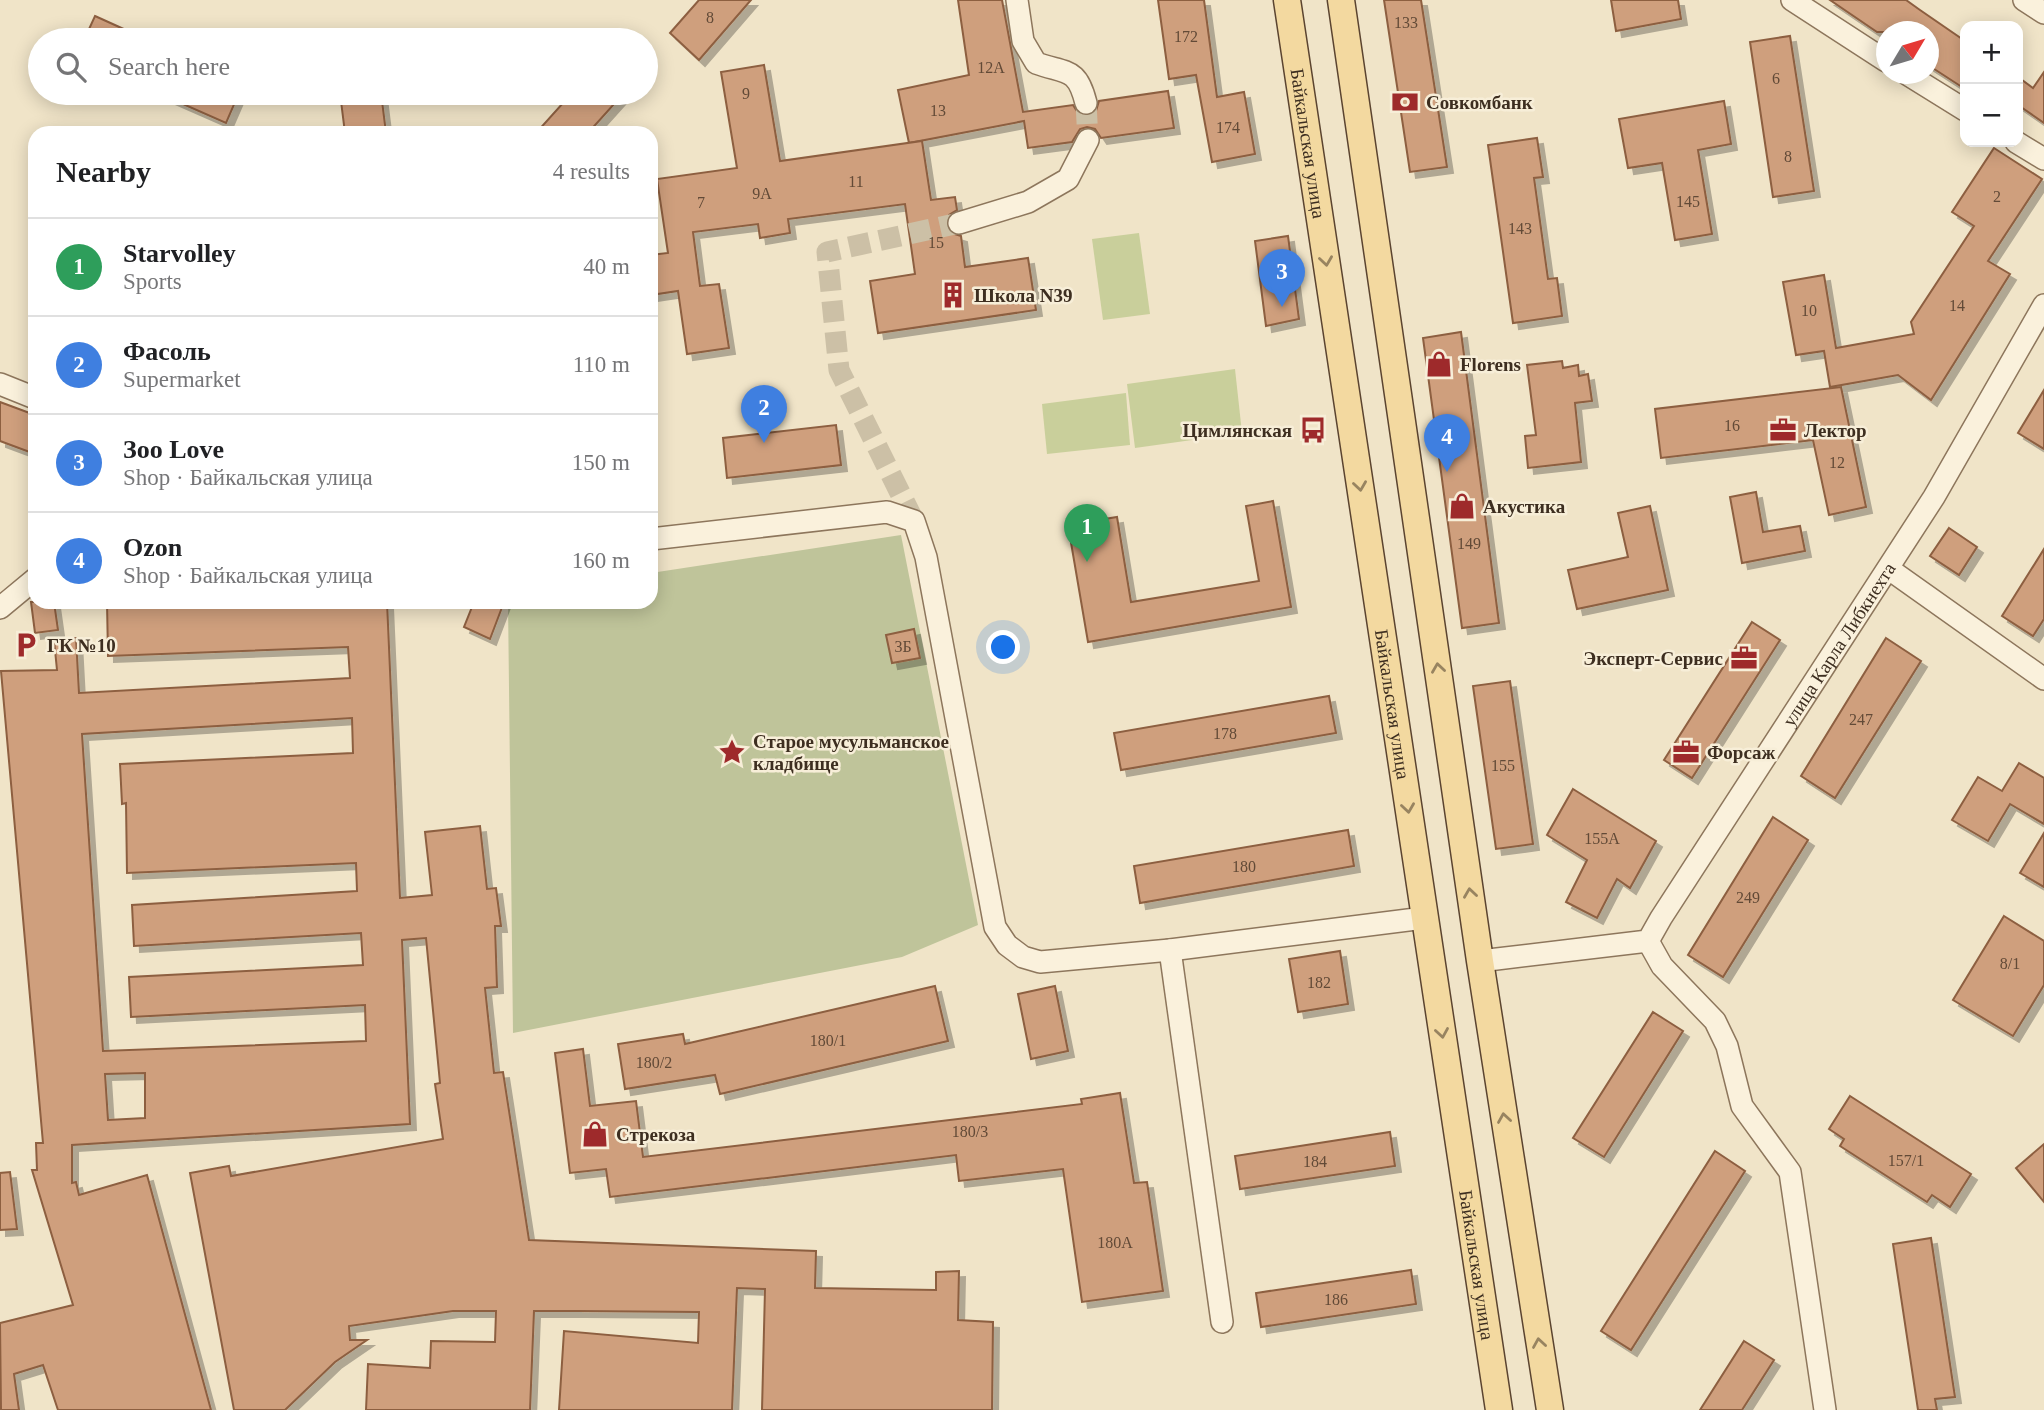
<!DOCTYPE html>
<meta charset="utf-8">
<style>
:root{--surface:#fff;--page:#f2f2f2;--text:#202124;--muted:#757577;--line:#e0e0e0;--accent:#111827}
body{margin:0;font-family:Georgia,serif;background:var(--page);color:var(--text)}
.controls{position:absolute;right:21px;top:21px;display:grid;overflow:hidden;border-radius:14px;box-shadow:0 4px 18px #0003}
.controls button{width:63px;height:63px;display:grid;place-items:center;padding:0;border:0;border-bottom:2px solid var(--line);background:var(--surface);color:var(--text);font:35px sans-serif}
.compass{position:absolute;left:1876px;top:21px;width:63px;height:63px;border-radius:50%;background:var(--surface);box-shadow:0 4px 18px #0003;rotate:52deg}
.you{position:absolute;left:1004px;top:648px;width:24px;height:24px;margin:-18px;border:5px solid #fff;border-radius:50%;background:#1a73e8;box-shadow:0 0 0 10px #1a73e833}
.badge{display:grid;place-items:center;width:46px;height:46px;border-radius:50%;background:var(--accent);color:#fff;font-size:23px;font-weight:700}
.pin{position:absolute;translate:-50% -58px;filter:drop-shadow(0 2px 4px #0008)}
.pin::after{content:'';position:absolute;top:37px;width:24px;height:21px;background:inherit;clip-path:polygon(0 0,100% 0,50% 100%)}
.list{margin:0;padding:0;list-style:none}
h2{display:flex;justify-content:space-between;align-items:center;height:91px;margin:0;padding:0 28px;font-size:30px}
h2 small{font-size:23px;font-weight:400;color:var(--muted)}
.list li{display:grid;grid-template-columns:46px 1fr auto;gap:21px;align-items:center;box-sizing:border-box;height:98px;padding:0 28px;border-top:2px solid var(--line)}
.list b{display:block;font-size:26px;white-space:nowrap}
.list p{margin:0;font-size:23px;white-space:nowrap;color:var(--muted)}
.list em{font-size:23px;font-style:normal;color:var(--muted)}
.icon{flex:none;width:38px;height:38px;fill:none;stroke:currentColor;stroke-width:2;stroke-linecap:round;stroke-linejoin:round}
.map{position:relative;flex:none;width:2044px;height:1410px;overflow:hidden}
.search{position:absolute;background:var(--surface);box-shadow:0 4px 18px #0003;left:28px;top:28px;width:630px;height:77px;display:flex;align-items:center;gap:18px;box-sizing:border-box;padding:0 24px;border-radius:38px;color:var(--muted);font-size:26px}
.panel{position:absolute;background:var(--surface);box-shadow:0 4px 18px #0003;left:28px;top:126px;width:630px;height:483px;border-radius:21px}
.map>svg:first-child{display:block}
</style>
<div class="map">
<svg width="2044" height="1410" viewBox="0 0 2044 1410">
<defs>
<filter id="shadow"><feDropShadow dx="6" dy="6" stdDeviation="0" flood-color="#0004"/></filter>
</defs>
<rect width="100%" height="100%" fill="#f0e4c8"/>
<g fill="#c9cf9b">
<polygon points="1139,233 1150,314 1103,320 1092,239"/>
<polygon points="1235,369 1242,433 1135,448 1127,384"/>
<polygon points="1126,393 1130,445 1047,454 1042,404"/>
</g>
<polygon fill="#bfc49a" points="901,535 978,925 902,957 513,1033 508,602 651,602 651,573"/>
<g fill="#cf9f7d" stroke="#8d5f41" stroke-width="2" fill-rule="evenodd" filter="url(#shadow)">
<polygon points="699,0 751,0 699,60 670,33"/>
<polygon points="958,0 1002,0 1023,112 1073,105 1078,113 1089,116 1096,111 1099,101 1168,91 1174,128 1101,138 1095,129 1087,127 1080,129 1072,142 1028,148 1024,121 909,143 898,90 969,75"/>
<polygon points="1158,0 1204,0 1217,97 1244,92 1255,154 1212,162 1196,75 1169,79"/>
<polygon points="1384,0 1421,0 1447,167 1410,172"/>
<polygon points="1611,0 1678,0 1681,19 1616,31"/>
<polygon points="1830,0 1906,0 1920,10 1965,41 1965,89 1928,65 1928,32 1877,32"/>
<polygon points="95,16 148,40 84,40"/>
<polygon points="1790,36 1814,191 1773,197 1750,42"/>
<polygon points="764,65 780,161 922,141 931,200 955,197 957,210 949,215 946,226 951,233 961,236 965,267 1028,258 1036,310 878,333 870,281 915,274 905,204 788,219 790,233 760,238 758,224 693,232 700,286 719,284 729,348 687,354 678,291 651,295 651,255 668,253 657,179 737,168 721,72"/>
<polygon points="2044,72 2044,123 2018,105 2018,77 2033,88"/>
<polygon points="158,93 239,93 226,123"/>
<polygon points="340,93 381,93 386,133 345,133"/>
<polygon points="572,93 624,93 588,133 536,133"/>
<polygon points="1724,101 1731,144 1698,150 1712,234 1675,240 1662,163 1628,168 1619,119"/>
<polygon points="1537,138 1543,177 1534,178 1548,279 1557,278 1562,316 1513,323 1488,145"/>
<polygon points="1994,148 2042,179 1988,261 2010,274 1931,400 1898,375 1830,387 1824,351 1796,355 1783,282 1824,275 1836,348 1914,334 1911,322 1974,226 1952,212"/>
<polygon points="1288,236 1299,319 1266,326 1255,241"/>
<polygon points="1461,332 1499,623 1462,628 1423,338"/>
<polygon points="1562,361 1563,368 1578,365 1579,376 1588,374 1592,401 1575,403 1581,462 1528,468 1525,436 1536,435 1527,365"/>
<polygon points="1841,387 1866,507 1829,515 1813,440 1661,458 1655,409"/>
<polygon points="2044,390 2044,449 2018,433"/>
<polygon points="0,402 35,415 35,454 0,441"/>
<polygon points="836,425 841,465 727,478 723,438"/>
<polygon points="1756,492 1763,532 1800,526 1805,551 1742,563 1730,497"/>
<polygon points="1273,501 1291,607 1088,642 1068,525 1117,517 1131,602 1259,581 1246,506"/>
<polygon points="1650,506 1668,590 1577,609 1568,570 1628,557 1618,513"/>
<polygon points="1949,528 1977,547 1959,575 1930,556"/>
<polygon points="2044,549 2044,619 2033,636 2002,616"/>
<polygon points="31,602 54,602 58,630 35,633"/>
<path d="M107 602H387L400 898 432 895 425 832 480 826 487 889 496 888 501 926H495L497 987 485 988 494 1073 503 1072 529 1240 816 1251 815 1288 936 1290V1272L959 1271 958 1320 993 1322 992 1410H762L765 1289 737 1288 732 1410H559L564 1331 698 1343 699 1312 579 1311H534L530 1410H366L368 1364 430 1368 431 1341 495 1342 496 1311H453L349 1326 350 1340H367L335 1362 285 1410H234L190 1173 229 1166 231 1176 443 1139 435 1084 440 1083 426 938 402 940 410 1124 72 1145V1183L76 1182 79 1195 147 1175 211 1410H58L43 1365 14 1374 19 1410H1L0 1323 73 1305 32 1170H37L36 1143H43L1 671 57 670 54 640 76 638 79 693 350 678 348 647 108 656ZM352 718 353 753 120 764 122 804 126 803 127 873 356 863 357 891 132 905 134 946 361 933 363 965 129 977 131 1017 365 1005 366 1041 103 1051 82 734ZM145 1073V1118L108 1120 105 1074Z"/>
<polygon points="474,602 504,602 490,639 464,627"/>
<polygon points="1752,622 1780,640 1692,778 1664,760"/>
<polygon points="914,629 920,658 892,663 886,635"/>
<polygon points="1886,638 1921,661 1835,798 1801,776"/>
<polygon points="1510,681 1533,844 1496,849 1473,686"/>
<polygon points="1329,696 1336,733 1121,770 1114,733"/>
<polygon points="2019,763 2044,778 2044,824 2010,804 1988,841 1952,820 1978,777 2002,791"/>
<polygon points="1573,789 1656,841 1630,888 1617,879 1597,918 1566,902 1587,860 1547,835"/>
<polygon points="1773,817 1808,840 1723,977 1688,955"/>
<polygon points="1348,830 1354,866 1140,903 1134,866"/>
<polygon points="2044,833 2044,887 2020,873"/>
<polygon points="2004,916 2044,941 2044,985 2013,1036 1953,1000"/>
<polygon points="1340,951 1348,1004 1298,1012 1289,959"/>
<polygon points="935,986 948,1041 720,1094 715,1075 625,1089 618,1044 683,1034 685,1044"/>
<polygon points="1055,986 1068,1051 1031,1059 1018,994"/>
<polygon points="1653,1012 1683,1031 1604,1157 1573,1138"/>
<polygon points="583,1049 590,1106 636,1101 643,1157 1082,1104 1081,1099 1120,1093 1134,1183 1147,1182 1163,1291 1082,1302 1063,1169 959,1181 956,1155 610,1197 606,1169 570,1173 555,1053"/>
<polygon points="1850,1096 1971,1174 1950,1207 1932,1195 1927,1202 1840,1146 1844,1139 1829,1129"/>
<polygon points="1390,1132 1395,1166 1240,1189 1235,1156"/>
<polygon points="2044,1144 2044,1202 2016,1168"/>
<polygon points="1715,1151 1745,1171 1631,1350 1601,1331"/>
<polygon points="10,1172 17,1229 0,1230 0,1173"/>
<polygon points="1931,1238 1955,1397 1935,1399 1937,1410 1918,1410 1893,1244"/>
<polygon points="1411,1270 1416,1304 1261,1327 1256,1293"/>
<polygon points="1744,1341 1774,1360 1742,1410 1700,1410"/>
</g>
<g fill="none" stroke-linecap="round" stroke-linejoin="round">
<g stroke="#ccc0a6" stroke-width="21" stroke-dasharray="21 10" stroke-linecap="butt">
<polyline points="1086,103 1088,140"/>
<polyline points="914,521 839,370 827,252 959,223"/>
</g>
<g stroke="#8d765c" stroke-width="24">
<g id="minor">
<path d="M1017 0 1023 41 1036 63C1067 74 1077 67 1086 103"/>
<polyline points="1792,0 1886,61"/>
<polyline points="2024,0 2044,13"/>
<polyline points="1907,74 1965,110"/>
<polyline points="2016,142 2044,159"/>
<polyline points="959,223 1028,202 1068,179 1088,140"/>
<polyline points="0,384 35,398"/>
<polyline points="651,539 887,512 914,521 926,557 995,927 1007,945 1023,957 1040,962 1170,950 1424,918"/>
<polyline points="1889,569 2044,679"/>
<polyline points="0,608 35,579"/>
<polyline points="1648,941 1662,966 1715,1021 1727,1046 1742,1106 1790,1172 1825,1410"/>
<polyline points="1170,950 1222,1322"/>
<path id="s1" d="M1480 961 1648 941 1661 918 1934 497 2044 305"/>
</g>
</g>
<g stroke="#5b4430" stroke-width="29">
<g id="major">
<path id="s2" d="M1287 0 1499 1410"/>
<polyline points="1341,0 1480,961 1550,1410"/>
</g>
</g>
<use href="#minor" stroke="#faf1dc" stroke-width="21"/>
<use href="#major" stroke="#f3d9a0" stroke-width="26"/>
</g>
<defs><path id="oneway-chevron" d="M-2-3.5L2.5 0L-2 3.5" fill="none" stroke-width="1.6" stroke-linecap="round" stroke-linejoin="round" transform="scale(1.75)"/></defs>
<g stroke="#988460">
<use href="#oneway-chevron" transform="translate(1326 261) rotate(82)"/>
<use href="#oneway-chevron" transform="translate(1360 486) rotate(82)"/>
<use href="#oneway-chevron" transform="translate(1438 668) rotate(-98)"/>
<use href="#oneway-chevron" transform="translate(1408 808) rotate(82)"/>
<use href="#oneway-chevron" transform="translate(1470 893) rotate(-98)"/>
<use href="#oneway-chevron" transform="translate(1442 1033) rotate(81)"/>
<use href="#oneway-chevron" transform="translate(1504 1118) rotate(-99)"/>
<use href="#oneway-chevron" transform="translate(1539 1343) rotate(-99)"/>
</g>
<defs>
<g id="bank-bare" transform="scale(2.1)"><path d="M-6-4H6V4H-6ZM0-2.3a2.3 2.3 0 1 0 0 4.6a2.3 2.3 0 1 0 0-4.6Z" fill="#9e2a2b" stroke="#f7eed8" stroke-width="2.5" paint-order="stroke"/></g>
<g id="building-bare" transform="scale(2.1)"><path d="M-4-6H4V6H1V3H-1V6H-4ZM-2.5-4.3h1.7v1.8h-1.7ZM.8-4.3h1.7v1.8H.8ZM-2.5-1h1.7V.8h-1.7ZM.8-1h1.7V.8H.8Z" fill="#9e2a2b" stroke="#f7eed8" stroke-width="2.5" paint-order="stroke"/></g>
<g id="shop-bare" transform="scale(2.1)"><path d="M-5-2.5h2.3a2.7 3.5 0 0 1 5.4 0H5L5.5 6h-11ZM-1.5-2.5h3a1.5 2.3 0 0 0-3 0Z" fill="#9e2a2b" stroke="#f7eed8" stroke-width="2.5" paint-order="stroke"/></g>
<g id="bus-bare" transform="scale(2.1)"><path d="M-5-6H5V4H4V6H2V4H-2V6H-4V4H-5ZM-3.5-4V0h7V-4ZM-3.5 1.2v1.5H-2V1.2ZM2 1.2v1.5H3.5V1.2Z" fill="#9e2a2b" stroke="#f7eed8" stroke-width="2.5" paint-order="stroke"/></g>
<g id="office-bare" transform="scale(2.1)"><path d="M-6-3h4V-5.5h4V-3h4V5H-6ZM-1-4.5V-3h2v-1.5ZM-6 0V1H6V0Z" fill="#9e2a2b" stroke="#f7eed8" stroke-width="2.5" paint-order="stroke"/></g>
<g id="parking-bare" transform="scale(2.1)"><path d="M-3.5-5.5H1a3.5 3.5 0 0 1 0 7H-1V5.5H-3.5ZM-1-3.4V-.6H.8a1.4 1.4 0 0 0 0-2.8Z" fill="#9e2a2b" stroke="#f7eed8" stroke-width="2.5" paint-order="stroke"/></g>
<g id="sight-bare" transform="scale(2.1)"><path d="M0-6L1.8-2.2L6-1.7L2.9 1.2L3.7 5.4L0 3.3L-3.7 5.4L-2.9 1.2L-6-1.7L-1.8-2.2Z" fill="#9e2a2b" stroke="#f7eed8" stroke-width="2.5" paint-order="stroke"/></g>
</defs>
<g fill-rule="evenodd">
<use href="#bank-bare" x="1405" y="102"/>
<use href="#building-bare" x="953" y="295"/>
<use href="#shop-bare" x="1439" y="364"/>
<use href="#bus-bare" x="1313" y="430"/>
<use href="#office-bare" x="1783" y="430"/>
<use href="#shop-bare" x="1462" y="506"/>
<use href="#parking-bare" x="26" y="645"/>
<use href="#office-bare" x="1744" y="658"/>
<use href="#sight-bare" x="732" y="752"/>
<use href="#office-bare" x="1686" y="752"/>
<use href="#shop-bare" x="595" y="1134"/>
</g>
<g text-anchor="middle" dominant-baseline="central" stroke-width="5" stroke-linejoin="round" paint-order="stroke">
<g font-size="16" fill="#624a37">
<text x="710" y="17">8</text>
<text x="1406" y="22">133</text>
<text x="1186" y="36">172</text>
<text x="991" y="67">12А</text>
<text x="1776" y="78">6</text>
<text x="746" y="93">9</text>
<text x="938" y="110">13</text>
<text x="1228" y="127">174</text>
<text x="1788" y="156">8</text>
<text x="856" y="181">11</text>
<text x="762" y="193">9А</text>
<text x="1997" y="196">2</text>
<text x="1688" y="201">145</text>
<text x="701" y="202">7</text>
<text x="1520" y="228">143</text>
<text x="936" y="242">15</text>
<text x="1957" y="305">14</text>
<text x="1809" y="310">10</text>
<text x="1732" y="425">16</text>
<text x="1837" y="462">12</text>
<text x="1469" y="543">149</text>
<text x="903" y="646">3Б</text>
<text x="1861" y="719">247</text>
<text x="1225" y="733">178</text>
<text x="1503" y="765">155</text>
<text x="1602" y="838">155А</text>
<text x="1244" y="866">180</text>
<text x="1748" y="897">249</text>
<text x="2010" y="963">8/1</text>
<text x="1319" y="982">182</text>
<text x="828" y="1040">180/1</text>
<text x="654" y="1062">180/2</text>
<text x="970" y="1131">180/3</text>
<text x="1906" y="1160">157/1</text>
<text x="1315" y="1161">184</text>
<text x="1115" y="1242">180А</text>
<text x="1336" y="1299">186</text>
</g>
<g font-size="19" font-weight="bold" fill="#3d2e20" stroke="#f7eed8" text-anchor="start">
<text x="1426" y="102">Совкомбанк</text>
<text x="974" y="295">Школа N39</text>
<text x="1460" y="364">Florens</text>
<text x="1292" y="430" text-anchor="end">Цимлянская</text>
<text x="1804" y="430">Лектор</text>
<text x="1483" y="506">Акустика</text>
<text x="47" y="645">ГК №10</text>
<text x="1723" y="658" text-anchor="end">Эксперт-Сервис</text>
<text x="753" y="741">Старое мусульманское<tspan x="753" dy="22">кладбище</tspan></text>
<text x="1707" y="752">Форсаж</text>
<text x="616" y="1134">Стрекоза</text>
</g>
<g font-size="19" fill="#3d2e20" stroke="#f7eed8">
<text stroke="none"><textPath href="#s2" startOffset="145">Байкальская улица</textPath></text>
<text stroke="none"><textPath href="#s1" startOffset="522">улица Карла Либкнехта</textPath></text>
<text stroke="none"><textPath href="#s2" startOffset="712">Байкальская улица</textPath></text>
<text stroke="none"><textPath href="#s2" startOffset="1279">Байкальская улица</textPath></text>
</g>
</g>
</svg>
<div class="controls">
<button>+</button>
<button>−</button>
</div>
<svg class="compass" viewBox="-18 -18 36 36"><path d="M0-13l5 13h-10z" fill="#e53935"/><path d="M0 13l5-13h-10z" fill="#757577"/></svg>
<div class="you"></div>
<div class="pin badge" style="left:1087px;top:562px;background:#2e9e5b">1</div>
<div class="pin badge" style="left:764px;top:443px;background:#3f7fe0">2</div>
<div class="pin badge" style="left:1282px;top:307px;background:#3f7fe0">3</div>
<div class="pin badge" style="left:1447px;top:472px;background:#3f7fe0">4</div>
<div class="search"><svg class="icon" aria-label="search" viewBox="0 0 24 24"><circle cx="10" cy="10" r="6"/><path d="M15 15l6 6"/></svg>Search here</div>
<section class="panel">
<h2>Nearby<small>4 results</small></h2>
<ul class="list">
<li><span class="badge" style="background:#2e9e5b">1</span><div><b>Starvolley</b><p>Sports</p></div><em>40 m</em></li>
<li><span class="badge" style="background:#3f7fe0">2</span><div><b>Фасоль</b><p>Supermarket</p></div><em>110 m</em></li>
<li><span class="badge" style="background:#3f7fe0">3</span><div><b>Зоо Love</b><p>Shop · Байкальская улица</p></div><em>150 m</em></li>
<li><span class="badge" style="background:#3f7fe0">4</span><div><b>Ozon</b><p>Shop · Байкальская улица</p></div><em>160 m</em></li>
</ul>
</section>
</div>
